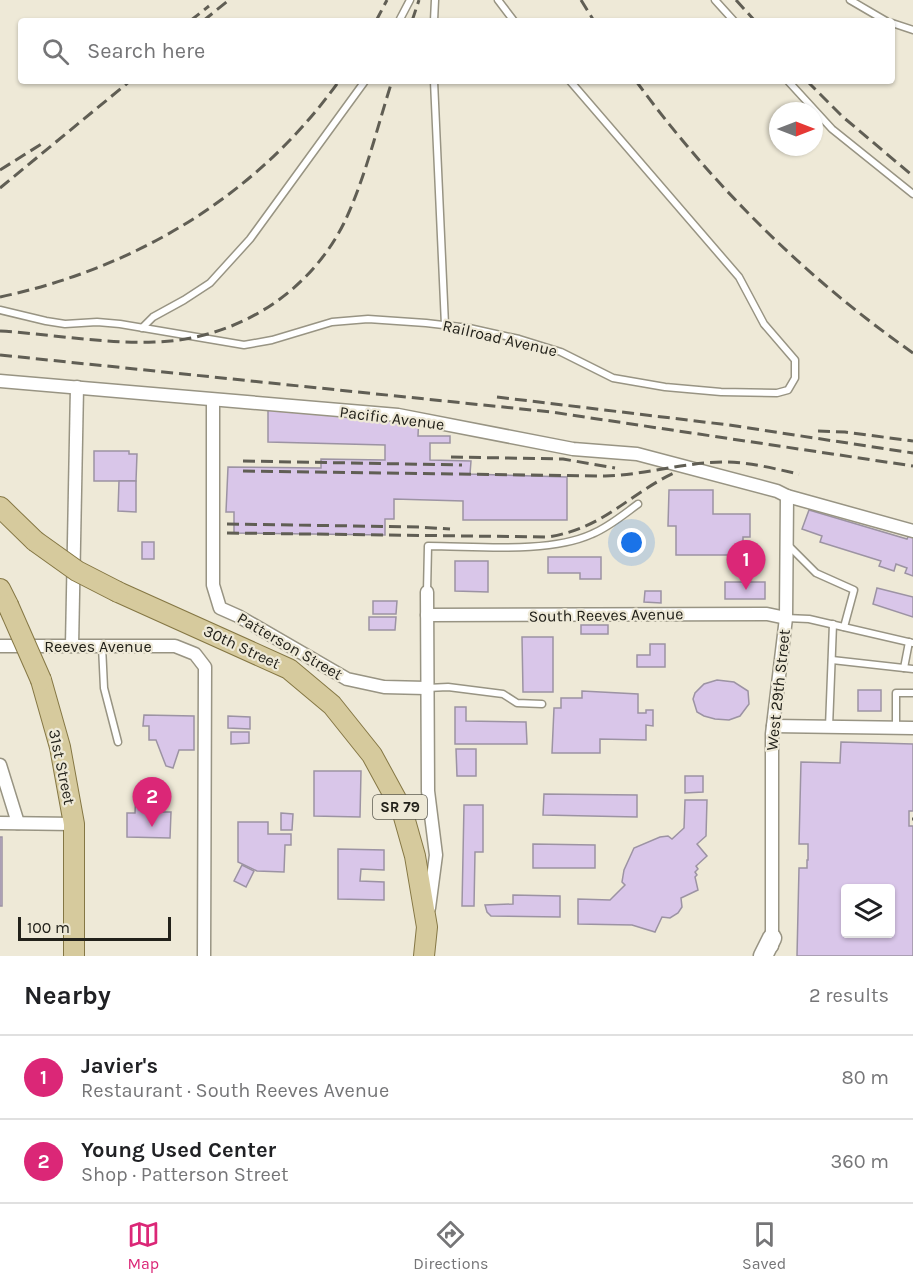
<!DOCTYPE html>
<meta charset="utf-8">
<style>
:root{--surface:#fff;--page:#f6f6f6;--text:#202124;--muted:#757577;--line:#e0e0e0;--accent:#db2777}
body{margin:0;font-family:Karla,sans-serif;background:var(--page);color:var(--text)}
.controls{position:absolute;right:18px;bottom:18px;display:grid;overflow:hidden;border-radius:6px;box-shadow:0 2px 4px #0004}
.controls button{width:54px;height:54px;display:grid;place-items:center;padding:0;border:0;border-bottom:2px solid var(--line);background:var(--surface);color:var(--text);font:30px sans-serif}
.compass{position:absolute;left:769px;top:102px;width:54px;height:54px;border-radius:50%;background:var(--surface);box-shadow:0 2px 4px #0004;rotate:90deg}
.scale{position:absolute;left:18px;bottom:15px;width:153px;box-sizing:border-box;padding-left:6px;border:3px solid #22211a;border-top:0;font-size:16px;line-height:21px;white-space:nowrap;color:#22211a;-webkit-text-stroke:4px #eee9d7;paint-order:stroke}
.you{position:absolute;left:632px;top:543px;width:21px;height:21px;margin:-15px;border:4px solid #fff;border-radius:50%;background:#1a73e8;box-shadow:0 0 0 9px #1a73e833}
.badge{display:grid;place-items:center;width:39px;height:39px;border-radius:50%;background:var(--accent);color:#fff;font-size:20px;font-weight:700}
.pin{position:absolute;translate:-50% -50px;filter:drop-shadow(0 2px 3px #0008)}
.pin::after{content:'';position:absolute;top:32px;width:21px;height:18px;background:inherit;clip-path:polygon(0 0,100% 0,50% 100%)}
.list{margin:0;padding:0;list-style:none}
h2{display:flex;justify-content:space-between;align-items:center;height:78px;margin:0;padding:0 24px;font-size:26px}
h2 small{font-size:20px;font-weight:400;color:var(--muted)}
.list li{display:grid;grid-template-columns:39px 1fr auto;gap:18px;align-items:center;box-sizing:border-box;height:84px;padding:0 24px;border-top:2px solid var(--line)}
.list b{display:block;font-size:22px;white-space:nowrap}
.list p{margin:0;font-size:20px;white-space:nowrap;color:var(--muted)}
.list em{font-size:20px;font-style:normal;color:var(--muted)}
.icon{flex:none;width:33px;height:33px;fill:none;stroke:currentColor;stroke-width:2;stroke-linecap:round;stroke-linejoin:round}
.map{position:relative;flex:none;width:913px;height:956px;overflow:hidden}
.search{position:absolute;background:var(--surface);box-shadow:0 2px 4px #0004;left:18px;right:18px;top:18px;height:66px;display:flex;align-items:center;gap:15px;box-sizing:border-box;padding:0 21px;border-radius:6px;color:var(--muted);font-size:22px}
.sheet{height:246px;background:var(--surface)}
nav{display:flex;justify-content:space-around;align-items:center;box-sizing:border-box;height:84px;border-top:2px solid var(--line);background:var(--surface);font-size:16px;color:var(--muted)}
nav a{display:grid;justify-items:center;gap:3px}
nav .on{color:var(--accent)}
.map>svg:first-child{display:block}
</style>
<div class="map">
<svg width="913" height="956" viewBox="0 0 913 956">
<rect width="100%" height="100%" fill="#eee9d7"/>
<g fill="#d9c6e9" stroke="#9c93a3" stroke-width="1.5" fill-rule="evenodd">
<polygon points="268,409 419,414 418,436 450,436 450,443 430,443 430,460 471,461 470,474 567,477 567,520 463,520 463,501 394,499 394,519 385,519 385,535 234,533 234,512 226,512 228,467 321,468 321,459 385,460 385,445 268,442"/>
<polygon points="94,451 129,451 129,454 137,454 136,481 94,481"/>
<polygon points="119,481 136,481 136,512 118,511"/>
<polygon points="669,490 713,490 713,514 750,514 750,537 743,537 743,555 676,555 676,526 668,526"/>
<polygon points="809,510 907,539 910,532 913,533 913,576 905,573 907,568 896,564 894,571 879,566 881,561 820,542 822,536 802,529"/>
<rect x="142" y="542" width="12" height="17"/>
<polygon points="548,557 601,557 601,579 580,579 580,573 548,573"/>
<polygon points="455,561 488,561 488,592 455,591"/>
<rect x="725" y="582" width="40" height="17"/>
<polygon points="877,588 913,597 913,617 873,604"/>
<polygon points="645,591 661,591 661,603 644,602"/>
<polygon points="373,601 397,601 396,614 373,614"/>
<polygon points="369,617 396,617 395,630 369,630"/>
<rect x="581" y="625" width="27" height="9"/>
<polygon points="522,637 553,637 553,692 523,692"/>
<polygon points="650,644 665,644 665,667 637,667 637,655 650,655"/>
<polygon points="717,680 734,682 748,691 749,704 740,716 729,720 715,719 704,716 697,712 693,699 695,693 704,684"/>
<rect x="858" y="690" width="23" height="21"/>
<polygon points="582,691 638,694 638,713 646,713 646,710 653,710 653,726 646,725 646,740 600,739 600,753 552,753 554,708 561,708 561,698 582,698"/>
<polygon points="455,707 466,707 466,721 526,722 527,744 455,744"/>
<polygon points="144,715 194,716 194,750 179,750 173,768 166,766 156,740 149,740 149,726 143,726"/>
<polygon points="228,716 250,717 250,729 228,728"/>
<polygon points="231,732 249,732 249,743 231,744"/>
<path d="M841 742 913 744V811H909V826H913V956H797L799 868H807V860H808V844H799L801 762 840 763ZM846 888H890V934H846Z"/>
<polygon points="456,749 476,749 476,776 457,776"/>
<polygon points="314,771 361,771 360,817 314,816"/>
<polygon points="685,776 703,776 703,792 685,793"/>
<polygon points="136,792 164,793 163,812 171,812 170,838 127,837 127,813 135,813"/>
<polygon points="544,794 637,795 637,817 543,815"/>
<polygon points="685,800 707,800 706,836 697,844 707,856 696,866 698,869 695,872 697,875 695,877 698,890 681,898 682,907 678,913 670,918 662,917 655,932 632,925 578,924 578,899 610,900 625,885 622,882 624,870 634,848 660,837 668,836 672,839 684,828"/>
<polygon points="464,805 483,805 483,852 475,852 474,906 462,906"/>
<polygon points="281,813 293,814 292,830 281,830"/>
<polygon points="238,822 268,822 268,834 291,834 291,845 285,845 284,872 257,871 238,862"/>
<rect x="0" y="837" width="2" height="69"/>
<polygon points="533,844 595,845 595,868 533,868"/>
<polygon points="338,849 384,850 384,870 361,869 360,881 384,882 384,900 338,899"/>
<polygon points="242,865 254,871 246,887 234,881"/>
<polygon points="513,895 560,896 560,917 491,916 487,912 485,905 513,904"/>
</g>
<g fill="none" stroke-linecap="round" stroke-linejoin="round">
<g stroke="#989483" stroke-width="9">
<g id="service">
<polyline points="498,0 514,21"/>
<polyline points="715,0 734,21"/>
<polyline points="850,0 886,21"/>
<polyline points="399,21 410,0"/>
<polyline points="434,21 435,0"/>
<polyline points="892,23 913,30"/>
<polyline points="434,81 445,325"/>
<polyline points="788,81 832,129 913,194"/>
<polyline points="0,310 46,321 65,324 97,322 120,324 244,345 272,340 332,322 368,319 426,323 469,328 519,339 561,352 613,378 665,387 721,392 777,393 788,390 795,378 795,360 764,324 739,277 570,81"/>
<polyline points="142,328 153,317 184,300 210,283 250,239 365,81"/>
<polyline points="788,545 816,573 854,590 844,627"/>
<path d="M427 592 428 546C476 546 548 554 592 534 609 527 623 515 638 504"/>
<polyline points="786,618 809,619 913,643"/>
<polyline points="102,646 104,688 118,742"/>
<polyline points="832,660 913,669"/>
<polyline points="904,668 909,642"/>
<polyline points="427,688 448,687 503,694 517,703 542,704"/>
<polyline points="829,727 833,624"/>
<polyline points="896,728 896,693 913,693"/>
</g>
</g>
<g stroke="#989483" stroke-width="15">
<g id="minor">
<polyline points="0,381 398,415 573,449 637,454 777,491 787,496 913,531"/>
<polyline points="213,400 213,585 220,608 238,616 347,679 384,687 426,688"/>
<polyline points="427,592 428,791 436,855 429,908"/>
<polyline points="427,615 767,614 786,618"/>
<polyline points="0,646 175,646 195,654 205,667 204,956"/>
<polyline points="72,646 77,387"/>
<polyline points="773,726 913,728"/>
<polyline points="0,765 18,823"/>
<polyline points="0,823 74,824"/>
<polyline points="772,946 772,734 786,618 787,496"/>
</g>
</g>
<g stroke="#989483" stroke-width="21">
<polyline id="secondary" points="763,956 772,938"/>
</g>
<g stroke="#857744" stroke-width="22">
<g id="primary">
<polyline points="0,507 35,541"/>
<polyline points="0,589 8,605"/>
<polyline points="118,592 289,669 332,705 372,755 402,810 415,856 427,927 424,956"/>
<polyline points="41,680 60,747 74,824 74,956"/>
</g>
</g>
<use href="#service" stroke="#fff" stroke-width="6"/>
<use href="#minor" stroke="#fff" stroke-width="12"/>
<use href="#secondary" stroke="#fff" stroke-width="18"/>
<use href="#primary" stroke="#d6ca9d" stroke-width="20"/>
<g stroke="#605e54" stroke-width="3" stroke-dasharray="12 6" stroke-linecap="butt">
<polyline points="581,0 594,21"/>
<polyline points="736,0 755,21"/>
<polyline points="190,21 209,6"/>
<polyline points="203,21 229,0"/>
<polyline points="376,21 387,0"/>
<polyline points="412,21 419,0"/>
<path d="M636 81C713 186 806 278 913 353"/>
<polyline points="807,81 843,117 913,176"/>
<polyline points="0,170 43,143"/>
<polyline points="0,188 130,81"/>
<path d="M0 297C136 268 258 195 339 81"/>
<path d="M0 331C51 334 103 344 154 342 234 340 308 295 344 223 365 179 377 128 392 81"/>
<polyline points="0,355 551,412 913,466"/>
<polyline points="497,397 729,425 913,453"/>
<polyline points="818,431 845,432 913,441"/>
<polyline points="451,457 563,459 615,468"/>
<polyline points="243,461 462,465"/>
<path d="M243 471 605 476C645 475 685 462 725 462 750 462 775 469 799 474"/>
<polyline points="227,524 419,527 450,529"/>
<path d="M227 533 548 537C605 528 628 494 676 472"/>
<polyline points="912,819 913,819"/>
</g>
<g stroke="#857744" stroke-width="22" stroke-linecap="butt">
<g id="primary-bridge">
<polyline points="35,541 77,571 118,592"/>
<polyline points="8,605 41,680"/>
</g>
</g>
<use href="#primary-bridge" stroke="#d6ca9d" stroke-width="20"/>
</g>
<g text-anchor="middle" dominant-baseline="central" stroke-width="4.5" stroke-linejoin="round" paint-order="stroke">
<rect fill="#eee9d7" stroke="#5f5d53" stroke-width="1.5" x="373" y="795" width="54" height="24" rx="4.5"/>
<g font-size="15" font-weight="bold" fill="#22211a">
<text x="400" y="807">SR 79</text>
</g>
<g font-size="16" fill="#22211a" stroke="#eee9d7">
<text transform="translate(500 338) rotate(13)">Railroad Avenue</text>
<text transform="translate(392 418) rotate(7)">Pacific Avenue</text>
<text transform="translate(606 615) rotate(-1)">South Reeves Avenue</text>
<text x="98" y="646">Reeves Avenue</text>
<text transform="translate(290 646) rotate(30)">Patterson Street</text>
<text transform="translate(242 647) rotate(25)">30th Street</text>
<text transform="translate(778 690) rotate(-84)">West 29th Street</text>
<text transform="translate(62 767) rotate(78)">31st Street</text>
</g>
</g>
</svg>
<div class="controls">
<button><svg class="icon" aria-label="layers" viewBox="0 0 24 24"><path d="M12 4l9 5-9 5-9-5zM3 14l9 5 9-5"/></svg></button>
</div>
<svg class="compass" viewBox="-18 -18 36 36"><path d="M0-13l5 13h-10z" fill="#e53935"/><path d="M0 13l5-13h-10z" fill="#757577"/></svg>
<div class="scale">100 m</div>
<div class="you"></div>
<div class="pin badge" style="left:746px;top:590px">1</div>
<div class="pin badge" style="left:152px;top:827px">2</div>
<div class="search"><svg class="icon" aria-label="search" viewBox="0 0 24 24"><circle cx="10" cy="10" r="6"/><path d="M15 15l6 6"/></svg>Search here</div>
</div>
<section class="sheet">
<h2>Nearby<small>2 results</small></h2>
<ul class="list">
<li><span class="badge">1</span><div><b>Javier's</b><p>Restaurant · South Reeves Avenue</p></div><em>80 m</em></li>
<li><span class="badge">2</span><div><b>Young Used Center</b><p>Shop · Patterson Street</p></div><em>360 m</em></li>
</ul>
</section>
<nav>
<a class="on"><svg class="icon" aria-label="map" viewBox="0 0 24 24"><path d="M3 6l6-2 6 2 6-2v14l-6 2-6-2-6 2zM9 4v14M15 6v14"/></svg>Map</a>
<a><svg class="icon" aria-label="directions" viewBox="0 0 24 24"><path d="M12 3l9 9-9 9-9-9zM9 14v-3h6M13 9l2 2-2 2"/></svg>Directions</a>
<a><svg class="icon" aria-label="saved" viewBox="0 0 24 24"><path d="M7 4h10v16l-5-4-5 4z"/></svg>Saved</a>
</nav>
